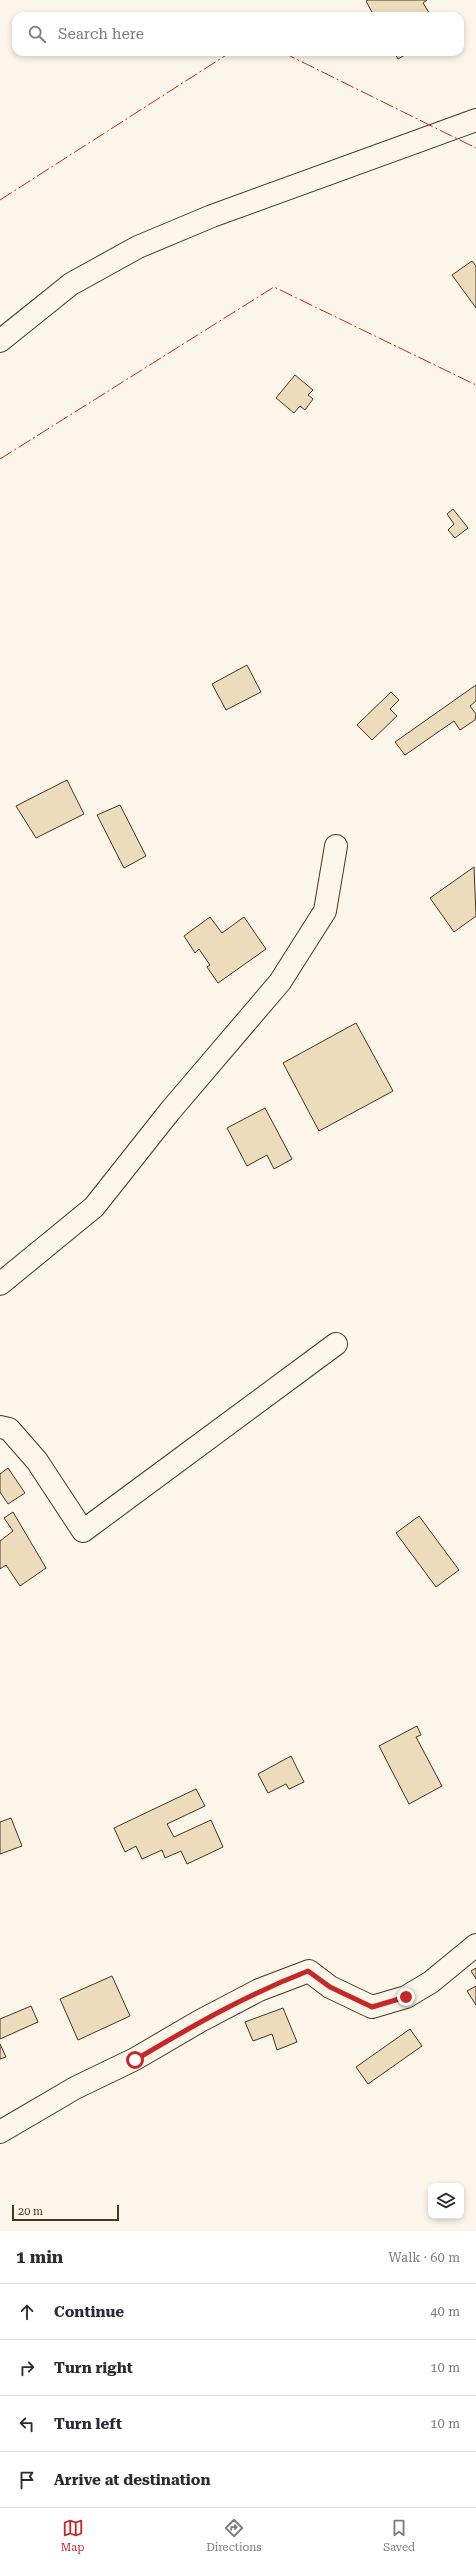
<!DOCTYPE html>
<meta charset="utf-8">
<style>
:root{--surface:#fff;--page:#f7f7f7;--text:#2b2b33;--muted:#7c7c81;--line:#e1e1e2;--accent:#c62828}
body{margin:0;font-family:"Roboto Serif",serif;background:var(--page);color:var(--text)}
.controls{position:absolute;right:12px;bottom:12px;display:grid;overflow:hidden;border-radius:8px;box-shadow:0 2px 6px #0003}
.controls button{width:36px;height:36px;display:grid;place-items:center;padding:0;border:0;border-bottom:1px solid var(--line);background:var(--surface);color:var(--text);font:20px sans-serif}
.scale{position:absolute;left:12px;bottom:10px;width:107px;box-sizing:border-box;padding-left:4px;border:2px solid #4a3520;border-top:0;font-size:11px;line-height:14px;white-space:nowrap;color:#4a3520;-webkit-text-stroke:3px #fbf6e9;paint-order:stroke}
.stop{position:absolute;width:12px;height:12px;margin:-9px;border:3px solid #c62828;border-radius:50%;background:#fff}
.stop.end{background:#c62828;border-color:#fff;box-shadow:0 1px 4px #0008}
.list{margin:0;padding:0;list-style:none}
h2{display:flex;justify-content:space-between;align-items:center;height:52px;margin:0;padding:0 16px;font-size:17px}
h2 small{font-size:13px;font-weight:400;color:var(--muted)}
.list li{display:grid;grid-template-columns:26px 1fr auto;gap:12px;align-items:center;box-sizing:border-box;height:56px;padding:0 16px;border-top:1px solid var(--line)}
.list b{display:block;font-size:15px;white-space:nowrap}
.list em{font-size:13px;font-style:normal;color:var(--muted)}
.icon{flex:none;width:22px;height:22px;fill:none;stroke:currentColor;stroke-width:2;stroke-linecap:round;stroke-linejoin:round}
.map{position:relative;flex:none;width:476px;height:2231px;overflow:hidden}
.search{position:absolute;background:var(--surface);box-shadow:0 2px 6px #0003;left:12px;right:12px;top:12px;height:44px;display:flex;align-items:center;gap:10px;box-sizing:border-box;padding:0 14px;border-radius:12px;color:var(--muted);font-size:15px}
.sheet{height:276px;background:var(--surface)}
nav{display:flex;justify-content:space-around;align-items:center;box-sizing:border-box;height:56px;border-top:1px solid var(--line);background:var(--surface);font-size:11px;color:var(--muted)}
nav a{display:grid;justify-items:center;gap:2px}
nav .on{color:var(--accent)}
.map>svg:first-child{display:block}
</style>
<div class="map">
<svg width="476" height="2231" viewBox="0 0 476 2231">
<rect width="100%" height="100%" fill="#fbf6e9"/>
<g fill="#ecdcbc" stroke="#4a3520">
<polygon points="368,0 427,0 423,3 431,16 374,16 366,1"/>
<polygon points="394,52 410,52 398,59"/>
<polygon points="472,261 476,266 476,308 452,275"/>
<polygon points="295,375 313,390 308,395 313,399 305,410 300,406 294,413 276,398"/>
<polygon points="453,509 468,528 455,538 448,530 454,524 447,514"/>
<polygon points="247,665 261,692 226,710 212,684"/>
<polygon points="476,685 476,701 470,706 476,714 475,720 460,730 454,721 405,755 395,742"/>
<polygon points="391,692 399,700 390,709 397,716 372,740 357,725"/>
<polygon points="67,780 84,814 36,838 16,806"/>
<polygon points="120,805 146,856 124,868 97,815"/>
<polygon points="474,867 476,916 454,932 430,898"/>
<polygon points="210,917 222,933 244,917 266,949 218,983 207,967 210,965 199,949 195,953 184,936"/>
<polygon points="356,1023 393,1091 319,1131 283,1063"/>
<polygon points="265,1108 292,1159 274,1169 267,1155 247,1166 227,1128"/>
<polygon points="8,1468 25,1493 8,1504 0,1492 0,1474"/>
<polygon points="13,1512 46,1568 20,1586 6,1565 0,1569 0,1541 13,1531 4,1518"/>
<polygon points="419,1516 459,1570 436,1587 396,1533"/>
<polygon points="417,1726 421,1735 416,1737 442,1786 409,1804 379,1746"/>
<polygon points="291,1756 304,1782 289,1789 286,1784 268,1793 258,1774"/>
<polygon points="196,1789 205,1806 167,1824 174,1837 211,1820 223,1847 187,1864 181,1851 165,1858 162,1850 142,1859 136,1846 125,1852 114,1828"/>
<polygon points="11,1818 22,1846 0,1854 0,1822"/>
<polygon points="476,1968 476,1979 471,1971"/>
<polygon points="112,1976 130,2016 78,2040 60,1999"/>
<polygon points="476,1986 476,2005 467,1991"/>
<polygon points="31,2006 38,2022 0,2039 0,2019"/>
<polygon points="283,2008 297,2042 277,2050 272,2034 253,2041 245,2022"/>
<polygon points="410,2029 422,2046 368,2084 356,2067"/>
<polygon points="0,2044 6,2057 0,2059"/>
</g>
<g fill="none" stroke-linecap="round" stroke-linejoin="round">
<g stroke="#4a3520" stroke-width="24">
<g id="minor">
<polyline points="0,341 71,284 138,247 212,216 476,120"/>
<polyline points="0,1284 94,1207 170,1111 280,982 325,911 336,846"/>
<polyline points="0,1427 9,1429 37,1461 83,1531 336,1344"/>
<polyline points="0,2132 75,2088 135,2059 200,2021 259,1990 309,1971 330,1987 372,2007 406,1997 431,1982 476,1945"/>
</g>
</g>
<use href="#minor" stroke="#fbf6e9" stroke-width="22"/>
<g stroke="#c62828" stroke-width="1" stroke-dasharray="14 3 2 3" stroke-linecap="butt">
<polyline points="282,52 476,148"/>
<polyline points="0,200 231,52"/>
<polyline points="0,459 274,287 476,385"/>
</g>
</g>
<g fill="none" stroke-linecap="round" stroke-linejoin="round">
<path stroke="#c62828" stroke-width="5" d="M135 2060C194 2025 244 1996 308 1971L330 1987 372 2007 406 1997"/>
</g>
</svg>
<div class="controls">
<button><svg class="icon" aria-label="layers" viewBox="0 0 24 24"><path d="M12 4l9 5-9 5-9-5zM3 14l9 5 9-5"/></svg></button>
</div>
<div class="scale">20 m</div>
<div class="stop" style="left:135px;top:2060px"></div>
<div class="stop end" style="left:406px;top:1997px"></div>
<div class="search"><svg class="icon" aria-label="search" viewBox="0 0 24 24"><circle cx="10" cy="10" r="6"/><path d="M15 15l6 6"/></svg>Search here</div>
</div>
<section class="sheet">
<h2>1 min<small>Walk · 60 m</small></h2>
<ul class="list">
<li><svg class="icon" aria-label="ahead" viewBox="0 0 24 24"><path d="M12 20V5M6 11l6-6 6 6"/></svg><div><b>Continue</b></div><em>40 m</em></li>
<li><svg class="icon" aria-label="right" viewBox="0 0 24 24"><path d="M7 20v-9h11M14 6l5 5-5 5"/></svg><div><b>Turn right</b></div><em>10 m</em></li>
<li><svg class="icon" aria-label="left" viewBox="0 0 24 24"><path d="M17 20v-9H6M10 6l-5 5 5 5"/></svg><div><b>Turn left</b></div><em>10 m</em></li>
<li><svg class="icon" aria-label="arrive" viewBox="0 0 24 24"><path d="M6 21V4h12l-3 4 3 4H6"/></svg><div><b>Arrive at destination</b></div></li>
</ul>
</section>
<nav>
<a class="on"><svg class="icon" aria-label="map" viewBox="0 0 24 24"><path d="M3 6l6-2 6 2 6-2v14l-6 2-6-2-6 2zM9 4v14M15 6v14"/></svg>Map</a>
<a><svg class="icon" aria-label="directions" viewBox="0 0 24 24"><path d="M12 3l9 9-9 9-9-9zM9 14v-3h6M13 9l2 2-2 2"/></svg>Directions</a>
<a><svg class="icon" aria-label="saved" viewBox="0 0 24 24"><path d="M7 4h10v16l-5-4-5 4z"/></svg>Saved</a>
</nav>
